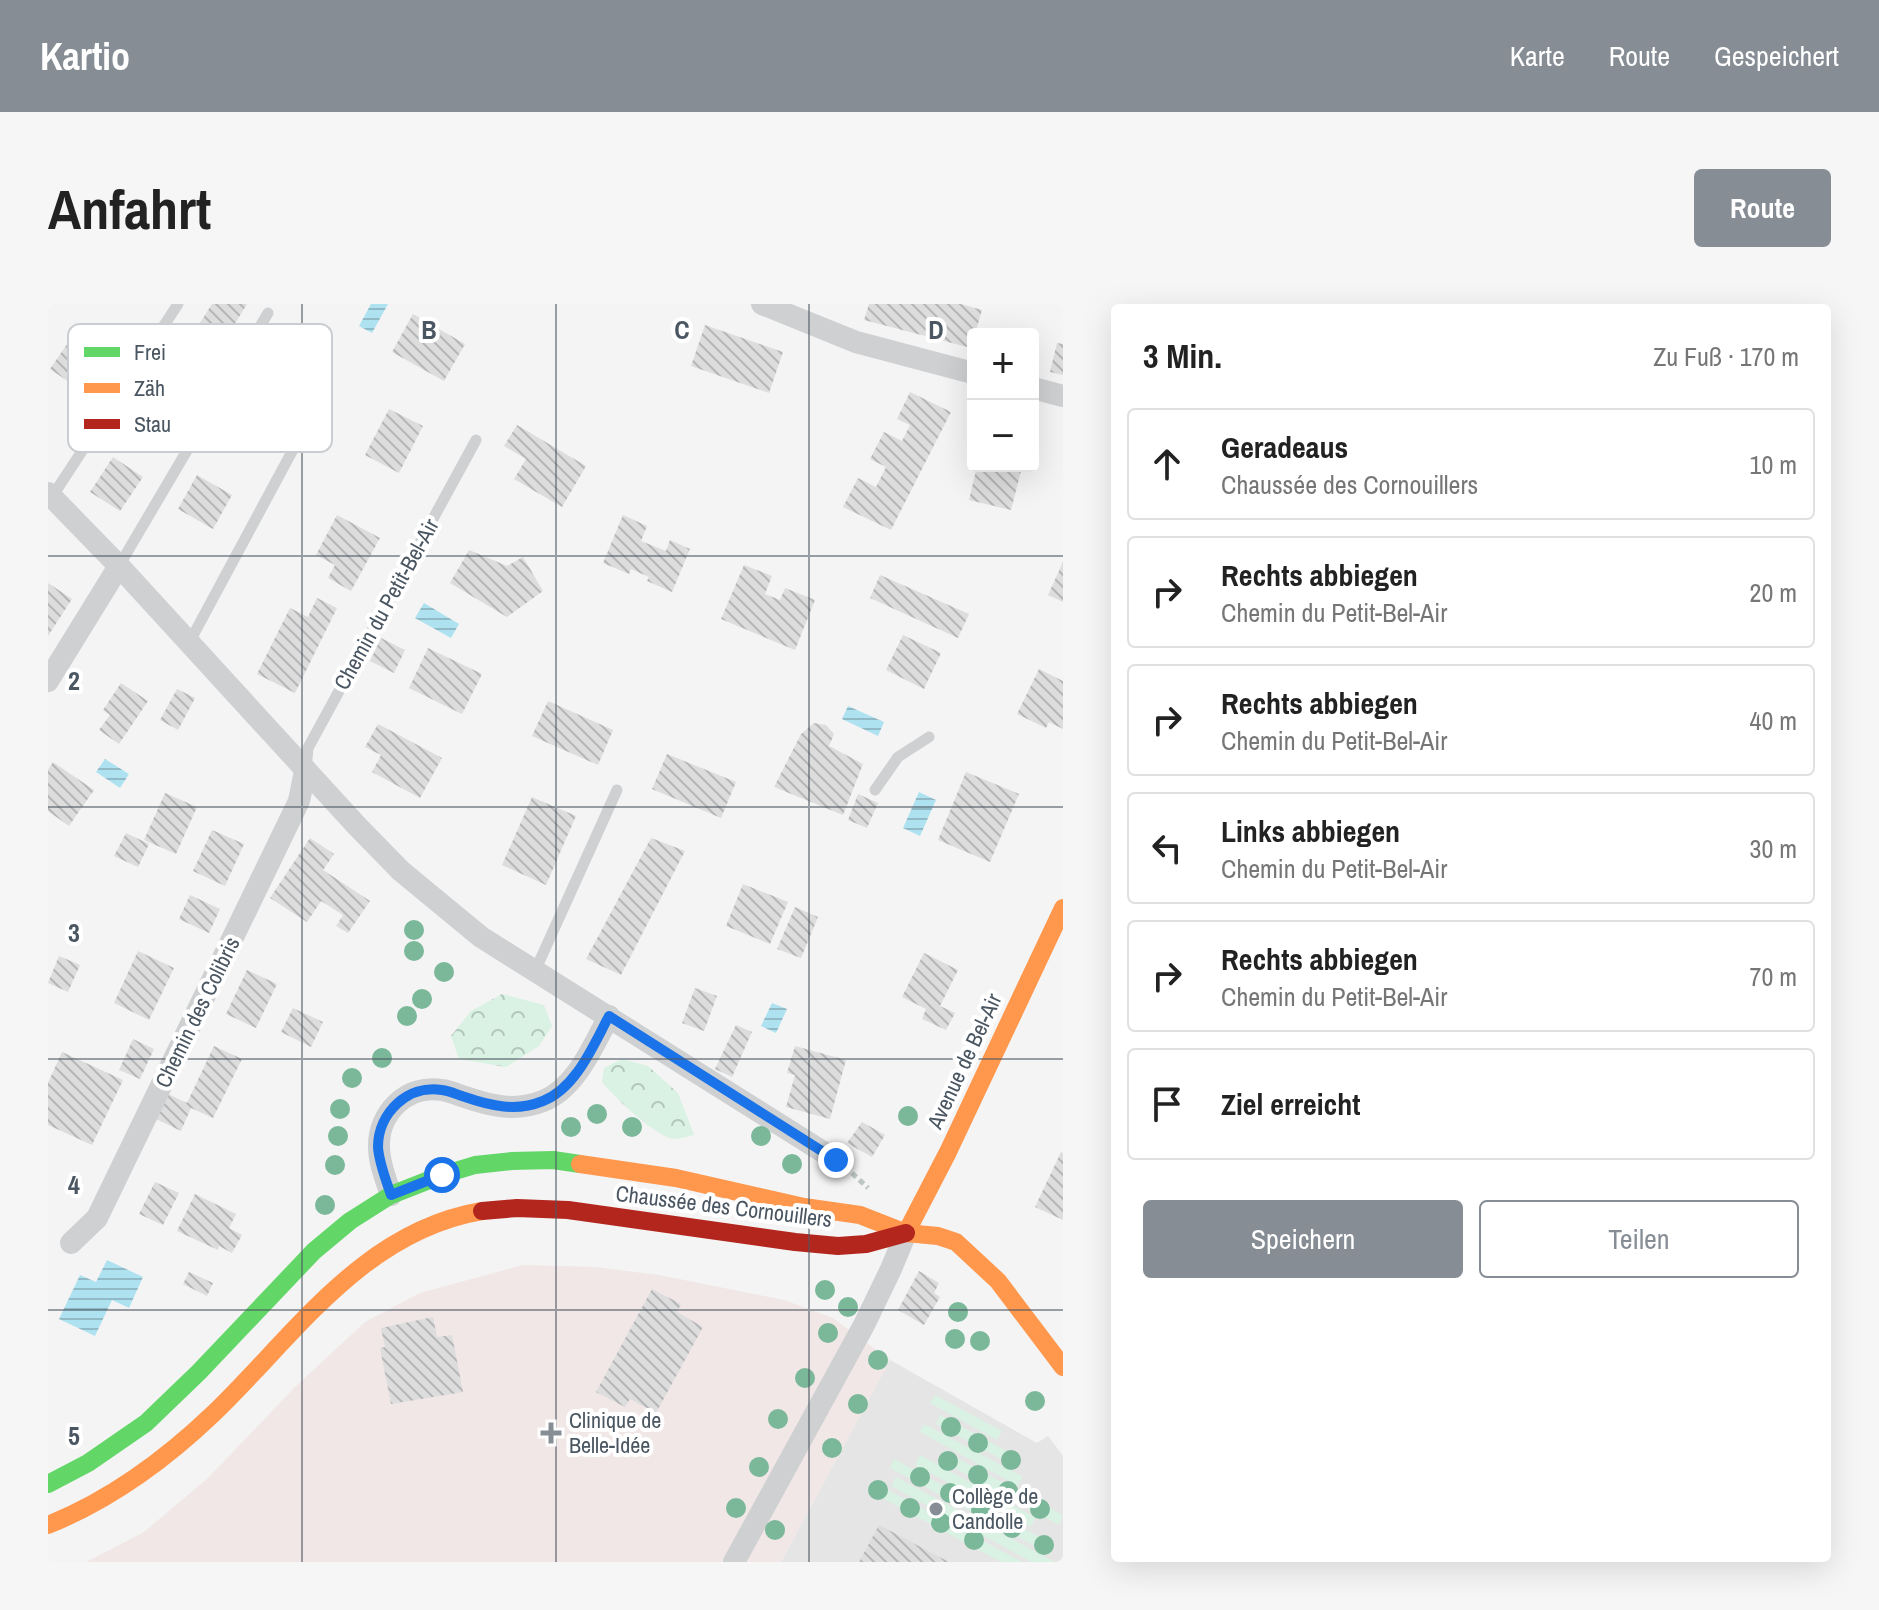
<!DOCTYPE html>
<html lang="de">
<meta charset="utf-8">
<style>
:root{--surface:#fff;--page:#f6f6f6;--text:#222;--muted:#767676;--line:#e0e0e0;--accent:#868d94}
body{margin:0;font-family:"Archivo Narrow",sans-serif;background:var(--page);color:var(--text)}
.controls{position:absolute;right:24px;top:24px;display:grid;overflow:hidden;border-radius:8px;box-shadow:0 8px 32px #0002}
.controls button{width:72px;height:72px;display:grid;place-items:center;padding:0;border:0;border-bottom:2px solid var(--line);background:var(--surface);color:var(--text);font:40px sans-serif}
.stop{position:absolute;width:24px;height:24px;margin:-18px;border:6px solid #1a73e8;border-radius:50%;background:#fff}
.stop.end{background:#1a73e8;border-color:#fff;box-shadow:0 2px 8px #0008}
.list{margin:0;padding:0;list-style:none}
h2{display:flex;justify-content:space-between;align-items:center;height:104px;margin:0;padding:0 32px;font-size:34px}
h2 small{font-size:26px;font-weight:400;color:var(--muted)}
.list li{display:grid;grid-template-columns:52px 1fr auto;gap:24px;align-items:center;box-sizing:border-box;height:112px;margin:0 16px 16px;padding:0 16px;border:2px solid var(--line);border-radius:8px}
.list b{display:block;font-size:30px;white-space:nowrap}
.list p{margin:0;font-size:26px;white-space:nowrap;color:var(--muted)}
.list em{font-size:26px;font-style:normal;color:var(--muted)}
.actions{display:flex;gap:16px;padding:24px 32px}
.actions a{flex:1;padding:18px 0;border:2px solid var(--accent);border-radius:8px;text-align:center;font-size:28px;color:var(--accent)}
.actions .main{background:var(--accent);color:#fff}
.icon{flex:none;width:44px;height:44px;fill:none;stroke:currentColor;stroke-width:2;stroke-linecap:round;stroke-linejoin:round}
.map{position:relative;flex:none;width:1015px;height:1258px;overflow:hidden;border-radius:8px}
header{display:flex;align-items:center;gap:48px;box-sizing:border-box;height:112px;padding:0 40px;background:var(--accent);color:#fff}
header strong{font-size:38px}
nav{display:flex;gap:44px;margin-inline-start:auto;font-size:28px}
.intro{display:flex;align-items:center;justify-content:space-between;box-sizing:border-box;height:192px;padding:0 48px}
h1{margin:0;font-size:56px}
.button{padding:20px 36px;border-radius:8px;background:var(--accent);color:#fff;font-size:28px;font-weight:700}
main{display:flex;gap:48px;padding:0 48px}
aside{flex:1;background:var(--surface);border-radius:8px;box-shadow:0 8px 32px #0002}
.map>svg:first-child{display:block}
</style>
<header>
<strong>Kartio</strong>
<nav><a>Karte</a><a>Route</a><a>Gespeichert</a></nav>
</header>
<div class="intro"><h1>Anfahrt</h1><a class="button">Route</a></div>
<main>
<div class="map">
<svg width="1015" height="1258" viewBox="0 0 1015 1258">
<defs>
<pattern id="forest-crowns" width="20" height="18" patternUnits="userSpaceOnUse" patternTransform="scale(2)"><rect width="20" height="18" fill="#d9f2e3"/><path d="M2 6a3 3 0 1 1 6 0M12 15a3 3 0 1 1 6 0" fill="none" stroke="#b2c7bb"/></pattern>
<pattern id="water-rules" width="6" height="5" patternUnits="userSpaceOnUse" patternTransform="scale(2)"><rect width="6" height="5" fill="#aee2f0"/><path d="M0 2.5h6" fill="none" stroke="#90bac6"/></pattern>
<pattern id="building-back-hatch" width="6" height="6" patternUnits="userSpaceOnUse" patternTransform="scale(2)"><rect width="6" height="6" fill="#ddddde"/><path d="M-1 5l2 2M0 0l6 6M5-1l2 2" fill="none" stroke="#b5b6b7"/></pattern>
</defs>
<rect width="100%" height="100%" fill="#f4f4f4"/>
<polygon fill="#e6e5e6" points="842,1056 989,1139 1000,1132 1015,1152 1015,1258 733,1258"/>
<polygon fill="#f1e7e6" points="475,961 547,963 611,971 736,996 785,1014 842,1056 733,1258 38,1258 96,1228 160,1174 247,1083 317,1018 372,989"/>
<g fill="#d9f2e3">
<polygon points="887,1091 954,1127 949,1136 882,1099"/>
<polygon points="892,1111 973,1155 968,1163 888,1120"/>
<polygon points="876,1120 975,1173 970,1182 872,1128"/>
<polygon points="896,1147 1015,1211 1011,1221 891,1156"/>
<polygon points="872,1151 988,1214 982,1223 867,1161"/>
<polygon points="846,1155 1006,1241 1002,1250 842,1164"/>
<polygon points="848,1173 1007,1258 984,1258 843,1182"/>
<polygon points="827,1179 974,1258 953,1258 823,1188"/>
</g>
<g fill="url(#forest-crowns)">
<polygon points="454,690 496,701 504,722 491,742 458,763 411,755 403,732 423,707"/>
<path d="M574 755 600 762 630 789 646 831C640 832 632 835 627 835 610 835 565 792 554 778L556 764Z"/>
</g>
<g fill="url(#water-rules)">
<polygon points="323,0 340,0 324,29 311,22"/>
<polygon points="376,299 411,320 403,334 367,314"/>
<polygon points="800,402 836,418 830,432 794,415"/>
<polygon points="57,455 81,470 72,484 48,468"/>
<polygon points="871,488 888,496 872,532 855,524"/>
<polygon points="724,699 739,705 728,729 713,722"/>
<polygon points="59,956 95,973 81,1004 64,996 47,1032 11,1015 32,971 48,978"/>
</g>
<g fill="url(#building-back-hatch)">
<polygon points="164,0 199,0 169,49 143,33"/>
<polygon points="821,0 913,0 934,6 927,30 925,30 923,44 816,16"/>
<polygon points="365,10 417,40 396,77 344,48"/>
<polygon points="657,21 735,48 721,89 643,62"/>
<polygon points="24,33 62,59 40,91 2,65"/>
<polygon points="1009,39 1015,40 1015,71 1002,68"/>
<polygon points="862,88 903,108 843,226 795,203 810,174 828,183 838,163 822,155 836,128 854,137 862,121 849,115"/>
<polygon points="341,105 375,122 351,169 317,151"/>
<polygon points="469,121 538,162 514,203 466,175 478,155 456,142"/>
<polygon points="65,153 95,173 72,207 42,188"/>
<polygon points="929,162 953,162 973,167 963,206 921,196"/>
<polygon points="149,171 184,191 165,225 130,205"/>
<polygon points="289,211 332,234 303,287 280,274 287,261 268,251"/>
<polygon points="575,211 599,222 593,237 618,247 622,236 642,245 624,288 599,277 601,273 583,265 581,270 555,259"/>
<polygon points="421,246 459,262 475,253 495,287 459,313 402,279"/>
<polygon points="1015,258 1015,298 1000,291"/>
<polygon points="696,261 724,272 717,290 732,296 737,284 767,296 747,346 673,315"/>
<polygon points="832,271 921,310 910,334 822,294"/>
<polygon points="0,279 24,295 0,332"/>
<polygon points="269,294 289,304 247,389 209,370 242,304 260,313"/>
<polygon points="855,331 893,349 876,385 838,366"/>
<polygon points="333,334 357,346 346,369 322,357"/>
<polygon points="380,344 434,370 414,410 361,384"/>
<polygon points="991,365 1015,377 1015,425 1001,418 998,424 969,410"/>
<polygon points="73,379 100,397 71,440 51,426 62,411 55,406"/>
<polygon points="129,385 147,394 130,426 112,416"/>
<polygon points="500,397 565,426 550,461 484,432"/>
<polygon points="766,419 778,421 786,430 781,442 815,460 795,511 726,483 753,430"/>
<polygon points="330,420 394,454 372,494 324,468 333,451 317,443"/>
<polygon points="619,450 688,478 673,514 604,485"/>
<polygon points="5,458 46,486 21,522 0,507 0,466"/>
<polygon points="918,468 971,490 942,558 890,536"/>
<polygon points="117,489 149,503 128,550 96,536"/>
<polygon points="810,490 830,499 819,524 800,516"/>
<polygon points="484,493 528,512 498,581 454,561"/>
<polygon points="164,526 196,540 177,582 145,567"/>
<polygon points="78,529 101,540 90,563 66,552"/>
<polygon points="262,534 286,550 275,566 322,597 300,629 288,622 295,611 273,597 259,618 222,594"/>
<polygon points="603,534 637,547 573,671 538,655"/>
<polygon points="695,580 740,598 722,640 678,622"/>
<polygon points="142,591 172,605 161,629 131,615"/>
<polygon points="747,603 770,613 753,654 729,645"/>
<polygon points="90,647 126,664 101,716 66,699"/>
<polygon points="876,649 910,666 892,702 907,709 898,726 874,715 878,705 854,693"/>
<polygon points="11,652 32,661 20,688 0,679"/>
<polygon points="199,666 229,680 208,724 178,710"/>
<polygon points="647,684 669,692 656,727 634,719"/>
<polygon points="245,704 275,718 263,743 233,728"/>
<polygon points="688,721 704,728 684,773 667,765"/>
<polygon points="85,735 106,745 92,775 71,766"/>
<polygon points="166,742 194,755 165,814 143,804 133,827 108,815 120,790 139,799"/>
<polygon points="747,742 798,756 782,815 738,803 747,771 739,769"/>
<polygon points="14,748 75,776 44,841 0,821 0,779"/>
<polygon points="814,818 837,831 824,853 799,839"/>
<polygon points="1013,848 1015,849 1015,916 987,903"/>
<polygon points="107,878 131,889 115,921 91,910"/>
<polygon points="147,890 188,910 181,924 194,931 184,949 171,942 170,946 129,927"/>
<polygon points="871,967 891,979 886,989 892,993 876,1021 850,1006"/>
<polygon points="141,968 165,979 159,992 135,980"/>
<polygon points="604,985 633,1000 629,1008 655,1023 608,1109 582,1095 577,1103 548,1088"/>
<polygon points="385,1013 389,1033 404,1031 415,1088 343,1100 332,1044 337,1043 333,1024"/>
<polygon points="831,1221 901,1258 811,1258"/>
</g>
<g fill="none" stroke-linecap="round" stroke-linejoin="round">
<polyline stroke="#bcc7c4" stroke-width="5" stroke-dasharray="6 4" stroke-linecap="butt" points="804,869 820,884"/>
<g stroke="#ced0d2" stroke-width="11">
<polyline points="4,193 130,0"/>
<polyline points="71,262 220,9"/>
<polyline points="141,339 248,140"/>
<polyline points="258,466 260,444 428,136"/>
<polyline points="827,486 850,453 881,433"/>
<polyline points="487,667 569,486"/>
</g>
<g stroke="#ced0d2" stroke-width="22">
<polyline points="714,0 808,38 925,69"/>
<polyline points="985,84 1015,92"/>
<polyline points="0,189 71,262 310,523 353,567 433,633 788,856"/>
<polyline points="0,377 71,262"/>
<path d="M343 891C338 876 331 859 331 843 330 809 359 780 394 786 402 787 410 791 417 793 443 802 468 808 495 797 528 784 545 742 561 712"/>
<polyline points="23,939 49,914 251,497 257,467"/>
<polyline points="686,1258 816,1021 843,965 858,929"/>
</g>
<polyline stroke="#63d668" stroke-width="18" points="0,1180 40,1159 98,1119 151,1068 266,947 302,917 343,891 394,871 427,861 464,857 505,856 532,860"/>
<g stroke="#ff974d" stroke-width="18">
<polyline points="532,860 628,874 756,903 812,911 858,929 890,932 908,938 950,977 1015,1063"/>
<polyline points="858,929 900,848 1015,604"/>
<path d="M0 1221C62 1196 118 1155 166 1109 247 1031 315 927 434 907"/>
</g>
<polyline stroke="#b3261e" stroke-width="18" points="434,907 469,904 520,906 747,938 790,942 818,940 858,929"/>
</g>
<g fill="#7ab899">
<circle cx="366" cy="626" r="10"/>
<circle cx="366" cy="647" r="10"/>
<circle cx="396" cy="668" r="10"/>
<circle cx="374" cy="695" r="10"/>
<circle cx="359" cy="712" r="10"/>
<circle cx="334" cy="754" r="10"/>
<circle cx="304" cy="774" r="10"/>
<circle cx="292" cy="805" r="10"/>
<circle cx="549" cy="810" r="10"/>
<circle cx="860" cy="812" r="10"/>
<circle cx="523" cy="823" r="10"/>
<circle cx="584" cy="823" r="10"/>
<circle cx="290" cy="832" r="10"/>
<circle cx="713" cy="832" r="10"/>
<circle cx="744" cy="860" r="10"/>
<circle cx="287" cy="861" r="10"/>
<circle cx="277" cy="901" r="10"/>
<circle cx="777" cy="986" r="10"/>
<circle cx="800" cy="1003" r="10"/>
<circle cx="910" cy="1008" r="10"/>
<circle cx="780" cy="1029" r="10"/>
<circle cx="907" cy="1035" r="10"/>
<circle cx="932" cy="1037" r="10"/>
<circle cx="830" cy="1056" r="10"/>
<circle cx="757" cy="1074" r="10"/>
<circle cx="987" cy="1097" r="10"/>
<circle cx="810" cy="1100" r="10"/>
<circle cx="730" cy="1115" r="10"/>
<circle cx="903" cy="1123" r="10"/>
<circle cx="930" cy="1139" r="10"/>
<circle cx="784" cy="1144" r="10"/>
<circle cx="963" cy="1156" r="10"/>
<circle cx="900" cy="1157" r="10"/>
<circle cx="711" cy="1163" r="10"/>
<circle cx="930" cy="1171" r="10"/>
<circle cx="872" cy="1173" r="10"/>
<circle cx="830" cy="1186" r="10"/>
<circle cx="960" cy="1187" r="10"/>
<circle cx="902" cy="1189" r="10"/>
<circle cx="688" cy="1204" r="10"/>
<circle cx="862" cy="1204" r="10"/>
<circle cx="992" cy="1205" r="10"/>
<circle cx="933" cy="1206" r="10"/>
<circle cx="893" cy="1219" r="10"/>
<circle cx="964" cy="1224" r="10"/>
<circle cx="727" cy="1226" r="10"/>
<circle cx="926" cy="1236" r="10"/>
<circle cx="996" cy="1241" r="10"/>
</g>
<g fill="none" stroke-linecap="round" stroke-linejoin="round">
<path stroke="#1a73e8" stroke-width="10" d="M394 871 343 891C338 876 331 859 330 843 330 809 360 780 394 786 402 787 410 791 417 793 443 802 468 808 495 797 528 784 545 742 561 712L788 856"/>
</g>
<path fill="none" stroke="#4a5661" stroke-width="2" stroke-opacity="0.55" d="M254 0V1258M508 0V1258M761 0V1258M0 252H1015M0 503H1015M0 755H1015M0 1006H1015"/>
<g fill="#868d94" stroke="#fff" stroke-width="3">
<path d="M499 1117h8v8h8v8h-8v8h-8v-8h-8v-8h8z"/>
<circle cx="888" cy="1205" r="8"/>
</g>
<g text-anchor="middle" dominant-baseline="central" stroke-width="8" stroke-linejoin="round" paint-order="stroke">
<g font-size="22" fill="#4a5661" stroke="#fff">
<text transform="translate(338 300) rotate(-61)">Chemin du Petit-Bel-Air</text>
<text transform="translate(149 708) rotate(-64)">Chemin des Colibris</text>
<text transform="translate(916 757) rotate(-65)">Avenue de Bel-Air</text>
<text transform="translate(676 902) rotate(7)">Chaussée des Cornouillers</text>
</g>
<g font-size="22" fill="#4a5661" stroke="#fff" text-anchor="start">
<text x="521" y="1116">Clinique de<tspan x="521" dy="25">Belle-Idée</tspan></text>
<text x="904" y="1192">Collège de<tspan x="904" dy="25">Candolle</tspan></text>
</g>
</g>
<rect x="20" y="20" width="264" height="128" rx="12" fill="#fff" stroke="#c9ccd0" stroke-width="2"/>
<rect x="36" y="43" width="36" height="10" fill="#63d668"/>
<rect x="36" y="79" width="36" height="10" fill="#ff974d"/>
<rect x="36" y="115" width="36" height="10" fill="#b3261e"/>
<g font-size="22" fill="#4a5661">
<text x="86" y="56">Frei</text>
<text x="86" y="92">Zäh</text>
<text x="86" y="128">Stau</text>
</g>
<g font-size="26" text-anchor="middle" font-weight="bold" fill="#4a5661" stroke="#fff" stroke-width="8" stroke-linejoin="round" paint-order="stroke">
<text x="381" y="35">B</text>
<text x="634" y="35">C</text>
<text x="888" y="35">D</text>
<text x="26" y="386">2</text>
<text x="26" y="638">3</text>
<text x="26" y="890">4</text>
<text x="26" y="1141">5</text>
</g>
</svg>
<div class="controls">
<button>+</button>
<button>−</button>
</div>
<div class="stop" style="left:394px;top:871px"></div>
<div class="stop end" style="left:788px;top:856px"></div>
</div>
<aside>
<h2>3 Min.<small>Zu Fuß · 170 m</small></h2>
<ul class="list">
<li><svg class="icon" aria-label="ahead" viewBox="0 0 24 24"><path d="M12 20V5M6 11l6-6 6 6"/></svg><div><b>Geradeaus</b><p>Chaussée des Cornouillers</p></div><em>10 m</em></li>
<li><svg class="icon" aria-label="right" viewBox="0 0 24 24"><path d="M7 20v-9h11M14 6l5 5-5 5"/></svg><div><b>Rechts abbiegen</b><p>Chemin du Petit-Bel-Air</p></div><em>20 m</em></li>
<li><svg class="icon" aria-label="right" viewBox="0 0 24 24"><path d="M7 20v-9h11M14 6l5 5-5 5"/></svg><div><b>Rechts abbiegen</b><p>Chemin du Petit-Bel-Air</p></div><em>40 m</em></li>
<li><svg class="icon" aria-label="left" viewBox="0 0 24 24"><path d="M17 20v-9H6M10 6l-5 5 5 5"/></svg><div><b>Links abbiegen</b><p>Chemin du Petit-Bel-Air</p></div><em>30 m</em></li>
<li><svg class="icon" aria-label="right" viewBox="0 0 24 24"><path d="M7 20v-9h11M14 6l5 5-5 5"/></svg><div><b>Rechts abbiegen</b><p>Chemin du Petit-Bel-Air</p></div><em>70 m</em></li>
<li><svg class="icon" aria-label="arrive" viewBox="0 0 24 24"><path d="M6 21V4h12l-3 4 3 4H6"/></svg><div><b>Ziel erreicht</b></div></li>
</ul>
<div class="actions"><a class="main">Speichern</a><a>Teilen</a></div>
</aside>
</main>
